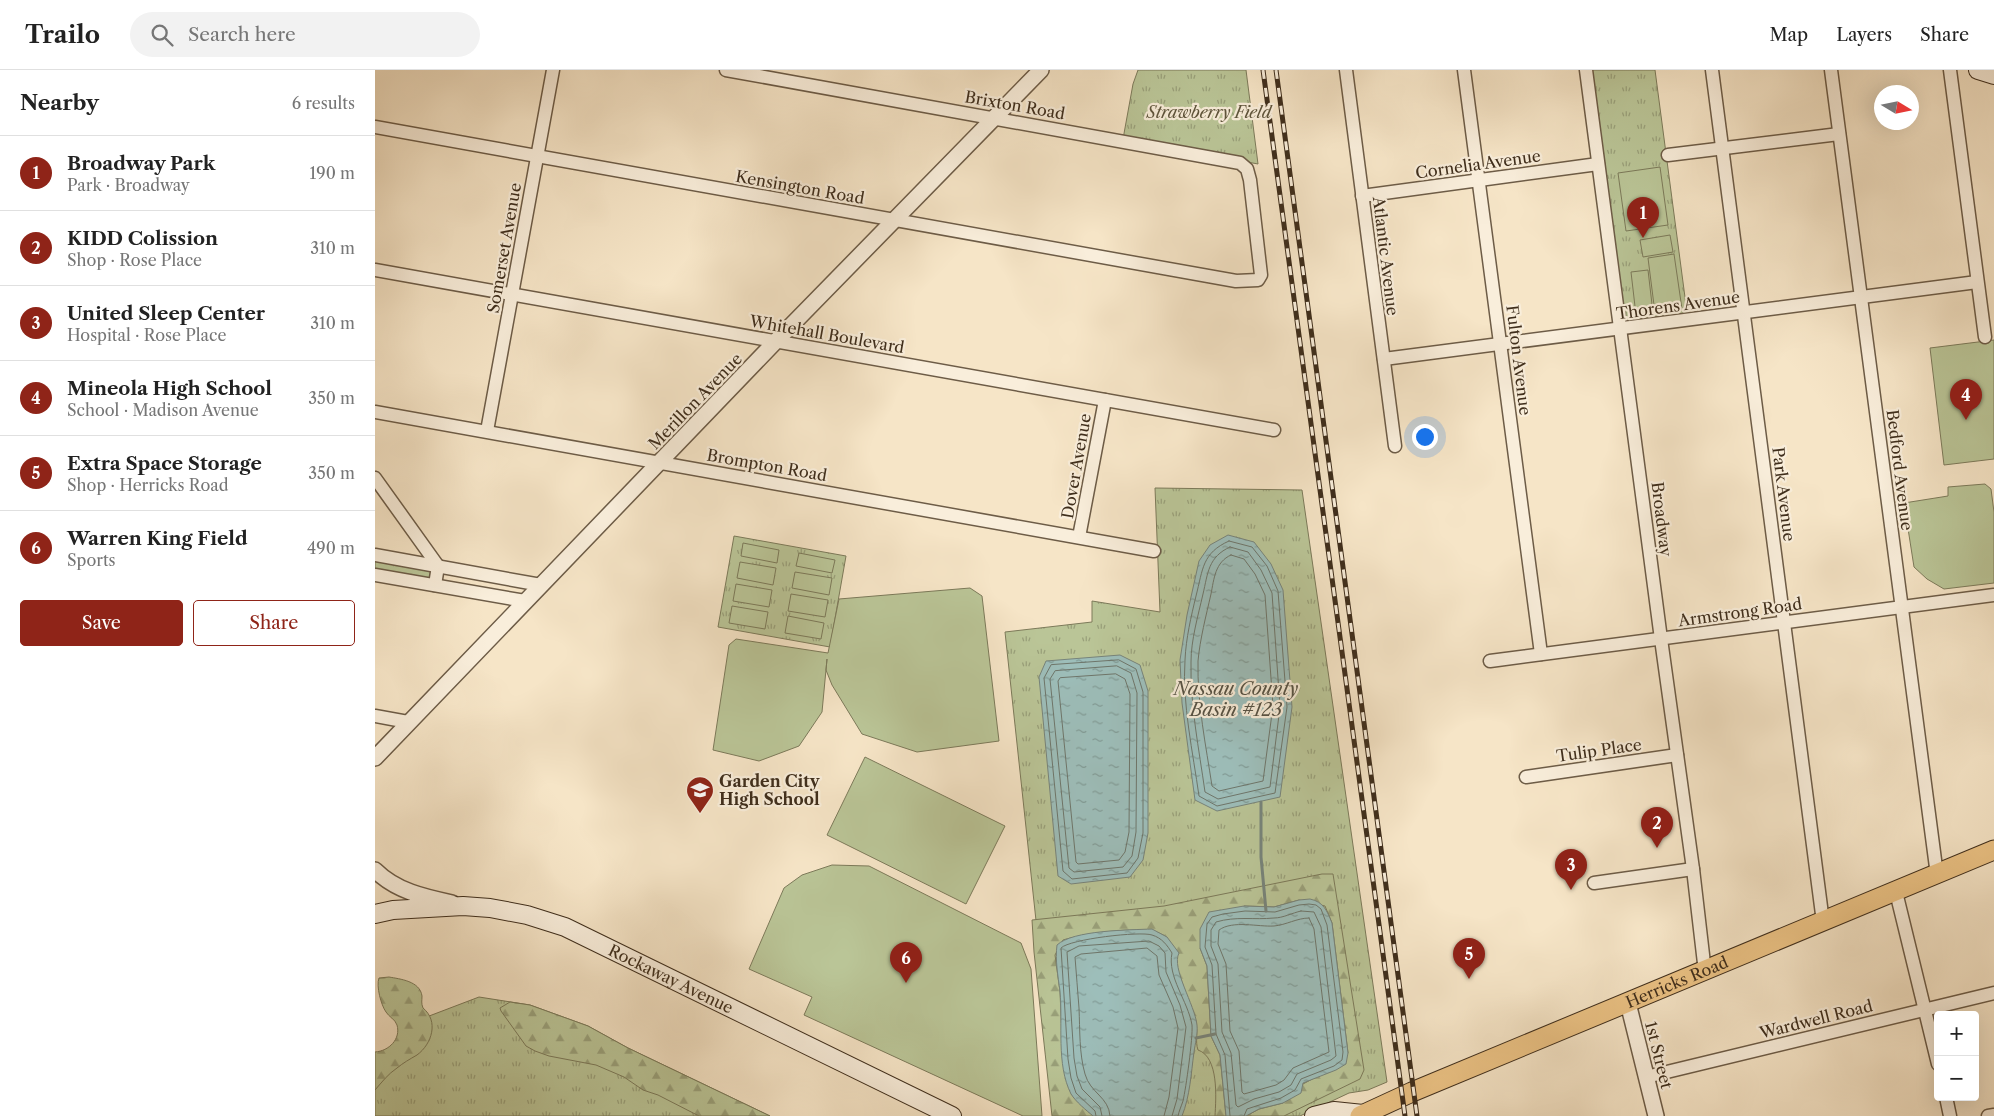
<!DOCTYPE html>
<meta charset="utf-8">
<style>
:root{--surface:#fff;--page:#f2f2f2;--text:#222;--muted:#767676;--line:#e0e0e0;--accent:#8f2418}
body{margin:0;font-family:"Libre Caslon Text",serif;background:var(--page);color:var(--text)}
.controls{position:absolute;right:15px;bottom:15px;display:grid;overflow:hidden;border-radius:5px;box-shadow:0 5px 20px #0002}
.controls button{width:45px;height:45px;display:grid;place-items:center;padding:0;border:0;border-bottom:1px solid var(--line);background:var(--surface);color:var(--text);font:25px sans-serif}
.compass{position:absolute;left:1499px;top:15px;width:45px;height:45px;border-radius:50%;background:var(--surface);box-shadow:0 5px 20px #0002;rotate:100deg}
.you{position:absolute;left:1049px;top:366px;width:18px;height:18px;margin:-12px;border:4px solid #fff;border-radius:50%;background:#1a73e8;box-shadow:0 0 0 8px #1a73e833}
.badge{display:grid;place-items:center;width:32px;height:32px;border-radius:50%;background:var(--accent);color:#fff;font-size:16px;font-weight:700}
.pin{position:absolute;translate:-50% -41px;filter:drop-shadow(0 1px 2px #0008)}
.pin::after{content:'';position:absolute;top:26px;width:18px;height:15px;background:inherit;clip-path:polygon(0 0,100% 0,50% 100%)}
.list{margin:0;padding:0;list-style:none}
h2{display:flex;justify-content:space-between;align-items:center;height:65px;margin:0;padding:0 20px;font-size:21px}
h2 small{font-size:16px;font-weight:400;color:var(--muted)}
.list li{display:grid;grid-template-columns:32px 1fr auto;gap:15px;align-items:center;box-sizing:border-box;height:75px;padding:0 20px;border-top:1px solid var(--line)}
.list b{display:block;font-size:19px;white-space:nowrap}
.list p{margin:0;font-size:16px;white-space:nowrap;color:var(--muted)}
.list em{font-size:16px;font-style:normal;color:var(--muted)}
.actions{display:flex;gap:10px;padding:15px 20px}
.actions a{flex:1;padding:11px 0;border:1px solid var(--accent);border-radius:5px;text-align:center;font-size:18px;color:var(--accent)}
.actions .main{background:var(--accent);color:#fff}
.icon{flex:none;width:28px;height:28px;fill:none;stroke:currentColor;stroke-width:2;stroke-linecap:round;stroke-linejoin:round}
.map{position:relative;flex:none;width:1619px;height:1046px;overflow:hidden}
header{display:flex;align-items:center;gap:30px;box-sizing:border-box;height:70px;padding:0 25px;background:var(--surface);border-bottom:1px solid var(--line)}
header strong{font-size:24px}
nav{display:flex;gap:28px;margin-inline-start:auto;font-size:18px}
.search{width:350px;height:45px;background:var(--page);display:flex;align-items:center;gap:12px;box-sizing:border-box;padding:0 18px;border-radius:28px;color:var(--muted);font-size:19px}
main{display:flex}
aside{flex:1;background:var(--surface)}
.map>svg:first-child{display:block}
</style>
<header>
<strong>Trailo</strong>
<div class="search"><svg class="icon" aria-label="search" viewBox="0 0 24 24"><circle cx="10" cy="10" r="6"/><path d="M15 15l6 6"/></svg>Search here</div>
<nav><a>Map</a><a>Layers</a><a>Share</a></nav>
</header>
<main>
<aside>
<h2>Nearby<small>6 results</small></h2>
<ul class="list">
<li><span class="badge">1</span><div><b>Broadway Park</b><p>Park · Broadway</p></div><em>190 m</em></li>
<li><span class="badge">2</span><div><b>KIDD Colission</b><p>Shop · Rose Place</p></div><em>310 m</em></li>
<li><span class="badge">3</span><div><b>United Sleep Center</b><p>Hospital · Rose Place</p></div><em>310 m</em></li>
<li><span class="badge">4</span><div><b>Mineola High School</b><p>School · Madison Avenue</p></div><em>350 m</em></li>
<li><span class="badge">5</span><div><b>Extra Space Storage</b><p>Shop · Herricks Road</p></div><em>350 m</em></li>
<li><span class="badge">6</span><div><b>Warren King Field</b><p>Sports</p></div><em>490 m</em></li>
</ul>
<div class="actions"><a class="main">Save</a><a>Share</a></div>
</aside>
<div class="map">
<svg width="1619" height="1046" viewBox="0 0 1619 1046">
<defs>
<pattern id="grass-tufts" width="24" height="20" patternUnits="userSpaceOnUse" patternTransform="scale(1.25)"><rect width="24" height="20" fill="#bac597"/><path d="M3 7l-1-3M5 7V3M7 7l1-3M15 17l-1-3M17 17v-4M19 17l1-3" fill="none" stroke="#99a07a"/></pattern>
<pattern id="forest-firs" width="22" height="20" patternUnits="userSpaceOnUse" patternTransform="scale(1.25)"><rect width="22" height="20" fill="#bac597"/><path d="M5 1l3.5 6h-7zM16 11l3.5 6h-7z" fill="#99a07a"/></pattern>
<pattern id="water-ripples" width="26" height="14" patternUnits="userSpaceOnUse" patternTransform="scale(1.25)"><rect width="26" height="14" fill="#9dbeba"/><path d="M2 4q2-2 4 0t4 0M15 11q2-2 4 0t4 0" fill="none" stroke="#819b96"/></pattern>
</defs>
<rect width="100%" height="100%" fill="#f6e5c7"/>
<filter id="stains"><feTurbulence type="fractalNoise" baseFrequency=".004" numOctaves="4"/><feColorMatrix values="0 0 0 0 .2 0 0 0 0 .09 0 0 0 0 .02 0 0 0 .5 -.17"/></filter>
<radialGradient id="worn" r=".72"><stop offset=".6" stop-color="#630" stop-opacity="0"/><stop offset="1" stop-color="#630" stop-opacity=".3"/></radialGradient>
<g fill="url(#grass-tufts)" stroke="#7c7a5a">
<polygon points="763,0 871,0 883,94 748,69 758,14"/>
<polygon points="1211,0 1280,0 1313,250 1245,259"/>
<polygon points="780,418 927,420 1012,1012 993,1020 974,1023 925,1046 682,1046 630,562 717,552 717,531 785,542"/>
<polygon points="359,466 471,486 455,577 343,557"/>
<polygon points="0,487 61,498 58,512 0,502"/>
<polygon points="104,927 155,935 213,956 253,978 395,1046 0,1046 0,986 9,984 41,951"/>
</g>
<g fill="url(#forest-firs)" stroke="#7c7a5a">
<path d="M947 804H958L989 1000 985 1009 909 1046H871L884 1039 908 1033 928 1014 941 1007 973 983 957 853 950 836 924 830 899 837 869 836 825 878 832 896 836 966 845 985 851 1046H840C841 1028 844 987 823 980 820 971 823 963 821 954 817 936 808 918 803 900 800 890 799 876 792 868 778 852 707 864 688 870L680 885 685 922 688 990 697 1025 718 1046H677L659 882 657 850 789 836Z"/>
<path d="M14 907C25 909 45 911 47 926 47 931 46 933 48 938 64 951 57 974 42 985 35 989 28 993 22 998 13 1004 7 1012 0 1020V982C14 981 26 969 22 955 20 949 14 947 11 942 6 935 1 916 4 908Z"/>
<polygon points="135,932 155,935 213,956 253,978 395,1046 324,1046 283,1025 268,1020 249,1007 221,995 174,986 160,981 151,976 126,941 125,938"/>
</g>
<g fill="#bac597" stroke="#7c7a5a">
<polygon points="1285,97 1293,155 1251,161 1243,103"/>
<polygon points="1295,165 1298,182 1268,187 1265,170"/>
<polygon points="1299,184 1307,239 1280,243 1273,188"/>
<polygon points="1273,200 1278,243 1261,245 1256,202"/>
<polygon points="1619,270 1619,389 1569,395 1555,278"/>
<polygon points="1610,414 1616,419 1619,442 1619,513 1569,519 1552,509 1539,497 1529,433 1573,426 1573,417"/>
<polygon points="368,473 404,480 402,493 366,486"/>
<polygon points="424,483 460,490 457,503 421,496"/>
<polygon points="365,492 401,498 398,515 362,508"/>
<polygon points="420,502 457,508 454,525 417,518"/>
<polygon points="361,514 397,520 394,537 358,531"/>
<polygon points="595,518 607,526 624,671 542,682 487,664 457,615 451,600 452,589 447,642 424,676 384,691 338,680 354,575 361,569 453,583 464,529"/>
<polygon points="416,524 453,530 450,547 413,541"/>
<polygon points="357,536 393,542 390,559 354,553"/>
<polygon points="413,546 449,553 446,569 410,563"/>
<polygon points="490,687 630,756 591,834 452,765"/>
<polygon points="457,795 494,796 646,873 656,899 667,1046 648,1046 429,945 437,927 374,899 409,818 427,805"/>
</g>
<g fill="url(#water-ripples)" stroke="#77847b">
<polygon points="853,465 879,472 896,494 908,520 917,637 905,727 842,741 820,730 807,633 805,590 812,545 824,491 835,475"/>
<polygon points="745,585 765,595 773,621 773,763 768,790 755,807 696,814 683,806 664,607 671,591"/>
<path d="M935 829C949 832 952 841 957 853L973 983 971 994 961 1000 928 1013 926 1023 908 1033 884 1039 871 1046H851L845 985 836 966 832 896 825 878V859L834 842 869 836 899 837 924 830Z"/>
<path d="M777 859 792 867 804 883C796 898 820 935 822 955 823 964 820 974 819 982 816 1004 815 1026 807 1046H718C711 1040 701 1032 696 1024 681 994 688 954 685 921 683 906 680 890 682 875 698 860 754 860 777 859Z"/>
</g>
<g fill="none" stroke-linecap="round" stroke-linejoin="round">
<g stroke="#6e766b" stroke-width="1">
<path d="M854 471 877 477 892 496 903 521 912 637 900 723 842 736 824 726C818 683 807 633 810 590 811 568 816 547 821 526 828 499 827 483 854 471Z"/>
<path d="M855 477 873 482 886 500 897 523 905 637 895 717 843 729 830 722C824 679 815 635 816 592 816 570 823 546 828 524 833 503 833 487 855 477Z"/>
<path d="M856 485 869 489 880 504 890 525 898 636 888 711 844 721 837 716C831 676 822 633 823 591 825 569 831 546 836 524 839 509 840 492 856 485Z"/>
<polygon points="744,590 761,599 768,622 768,763 763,788 752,803 697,809 688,801 669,608 676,595"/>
<polygon points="742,596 756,603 762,623 761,762 757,786 748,797 699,802 694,798 675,609 680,601"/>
<polygon points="741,604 750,609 755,624 754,762 750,782 744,790 703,794 701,792 683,611 685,608"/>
<path d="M926 841 939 842 946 857 961 986 956 990 922 1004 916 1015 904 1022 879 1029 863 1037 861 1035 856 983 847 962 843 894 836 876V860L841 852C861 846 879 850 899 848 908 848 917 843 926 841Z"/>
<path d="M934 848 939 859 954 982 918 998 909 1010 901 1015 869 1024 867 1022 864 981 855 961 851 894 843 874 844 860C858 850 883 857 899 856 911 855 922 848 934 848Z"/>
<path d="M721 1046 720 1041 701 1023 696 1008 693 989 686 878C695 869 765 861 777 865 787 868 792 875 797 883 792 907 813 931 817 955 818 968 811 1018 808 1031 806 1037 804 1041 803 1046"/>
<polyline points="727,1046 725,1037 707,1019 702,1006 699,988 692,882 704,876 774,871 784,876 790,883 791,902 805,935 811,957 802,1029 797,1046"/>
<path d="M735 1046C734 1027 715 1023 710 1004 704 983 705 960 704 938 703 921 701 904 700 887L706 884 772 878 782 886 784 905 798 937 803 958 794 1027 789 1046"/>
<polyline points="855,1046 850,985 841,964 837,895 830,877 832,854 837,847 848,844 870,841 900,842 924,835 934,834 941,835 946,839 952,855 968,982 967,990 959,996 926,1009 920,1020 906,1028 872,1039 869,1046"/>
</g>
<g stroke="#77847b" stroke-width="3">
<polyline points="886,732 886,787 891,841"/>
<polyline points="821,968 840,964"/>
</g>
<g stroke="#6d5c47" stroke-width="15">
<g id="minor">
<polyline points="971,0 1020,376"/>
<polyline points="1089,0 1166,584"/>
<polyline points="1211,0 1286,569 1318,799 1330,902"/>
<polyline points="1337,0 1448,852"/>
<polyline points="1456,0 1562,805"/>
<polyline points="1575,0 1610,267"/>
<polyline points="0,57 861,211 883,210 886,205 875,110 872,99 865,93 351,0"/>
<polyline points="1293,85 1464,64"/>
<polyline points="987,126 1223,94"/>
<polyline points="0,200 899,360"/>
<polyline points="1009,289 1602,212"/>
<polyline points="0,342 779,481"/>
<polyline points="112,361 178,0"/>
<polyline points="0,408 63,496 60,515"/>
<polyline points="704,467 730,330"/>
<polyline points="0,485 166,515"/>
<polyline points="0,505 150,531"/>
<polyline points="1115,591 1619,525"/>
<polyline points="0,646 33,652"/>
<polyline points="1151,707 1302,685"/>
<polyline points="1219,813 1318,799"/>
<polyline points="1521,822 1563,994"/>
<polyline points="1271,1007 1619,923"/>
<polyline points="1571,1027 1575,1046"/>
<polyline points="1613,1046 1619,1045"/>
</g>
</g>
<g stroke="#6d5c47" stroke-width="18">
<g id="tertiary">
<polyline points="0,688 401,271 666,0"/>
<path d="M0 800C21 821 49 827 77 833"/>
<polyline points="1253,933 1281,1046"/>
</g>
</g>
<g stroke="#3f2e1c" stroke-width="20">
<g id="secondary">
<polyline points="1603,0 1619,5"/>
<path id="s1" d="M0 844 18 840 88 836 115 838 152 845 190 857 577 1046"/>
<polyline points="939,1046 959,1041 988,1044"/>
</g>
</g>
<g stroke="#3f2e1c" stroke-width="21">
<g id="primary">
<path id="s2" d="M985 1046 1037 1022 1619 780"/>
</g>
</g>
<use href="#minor" stroke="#f9eedb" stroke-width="12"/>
<use href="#tertiary" stroke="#f9eedb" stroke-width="15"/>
<use href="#secondary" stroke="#f9eedb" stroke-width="18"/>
<use href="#primary" stroke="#ebc284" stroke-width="19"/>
<g stroke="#3f2e1c" stroke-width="5">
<g id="rail">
<polyline points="888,0 1030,1046"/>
<polyline points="901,0 1042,1046"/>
</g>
</g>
<use href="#rail" stroke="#f9eedb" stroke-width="3" stroke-dasharray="9" stroke-linecap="butt"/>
</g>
<defs>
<g id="school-pin" transform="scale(1.4375)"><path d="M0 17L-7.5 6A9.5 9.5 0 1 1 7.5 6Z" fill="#8f2418" stroke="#f9eedb"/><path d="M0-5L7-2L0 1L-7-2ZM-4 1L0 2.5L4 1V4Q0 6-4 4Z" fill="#fff"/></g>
</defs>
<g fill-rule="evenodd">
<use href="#school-pin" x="325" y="720"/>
</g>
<g text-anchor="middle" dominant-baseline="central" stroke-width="4.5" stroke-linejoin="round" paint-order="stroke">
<g font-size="16" fill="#3f2e1c" stroke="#f9eedb">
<text transform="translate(640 35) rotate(10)">Brixton Road</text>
<text transform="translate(1103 94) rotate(-8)">Cornelia Avenue</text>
<text transform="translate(425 117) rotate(10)">Kensington Road</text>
<text transform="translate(129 178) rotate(-80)">Somerset Avenue</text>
<text transform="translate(1011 186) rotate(83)">Atlantic Avenue</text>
<text transform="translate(1303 235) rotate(-8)">Thorens Avenue</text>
<text transform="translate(452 264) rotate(10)">Whitehall Boulevard</text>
<text transform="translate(1144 290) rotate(83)">Fulton Avenue</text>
<text transform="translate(320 331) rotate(-46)">Merillon Avenue</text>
<text transform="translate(392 395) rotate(10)">Brompton Road</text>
<text transform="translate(701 396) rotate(-80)">Dover Avenue</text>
<text transform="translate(1525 400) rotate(83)">Bedford Avenue</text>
<text transform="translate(1409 424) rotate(83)">Park Avenue</text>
<text transform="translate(1287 449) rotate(83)">Broadway</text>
<text transform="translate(1365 542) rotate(-8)">Armstrong Road</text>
<text transform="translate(1224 680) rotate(-8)">Tulip Place</text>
<text stroke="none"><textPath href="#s1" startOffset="311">Rockaway Avenue</textPath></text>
<text stroke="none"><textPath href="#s2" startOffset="344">Herricks Road</textPath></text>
<text transform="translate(1441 949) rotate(-14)">Wardwell Road</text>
<text transform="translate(1284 985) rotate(76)">1st Street</text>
</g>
<g font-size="16" font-style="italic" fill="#5e543b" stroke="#f9eedb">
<text x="834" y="42">Strawberry Field</text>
</g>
<g font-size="16" font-weight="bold" fill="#3f2e1c" stroke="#f9eedb" text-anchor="start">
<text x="344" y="711">Garden City<tspan x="344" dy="18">High School</tspan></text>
</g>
<g font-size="18" font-style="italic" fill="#565244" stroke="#f9eedb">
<text x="861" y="619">Nassau County<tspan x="861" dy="21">Basin #123</tspan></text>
</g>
</g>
<rect width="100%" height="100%" filter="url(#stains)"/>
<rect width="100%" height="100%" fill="url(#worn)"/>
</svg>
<div class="controls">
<button>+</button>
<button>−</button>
</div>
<svg class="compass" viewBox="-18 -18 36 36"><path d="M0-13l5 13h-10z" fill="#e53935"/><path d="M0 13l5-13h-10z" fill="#767676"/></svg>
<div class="you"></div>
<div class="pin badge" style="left:1268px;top:168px">1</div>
<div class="pin badge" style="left:1282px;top:778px">2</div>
<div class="pin badge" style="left:1196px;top:820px">3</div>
<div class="pin badge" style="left:1591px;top:350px">4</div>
<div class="pin badge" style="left:1094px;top:909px">5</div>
<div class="pin badge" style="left:531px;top:913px">6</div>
</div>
</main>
